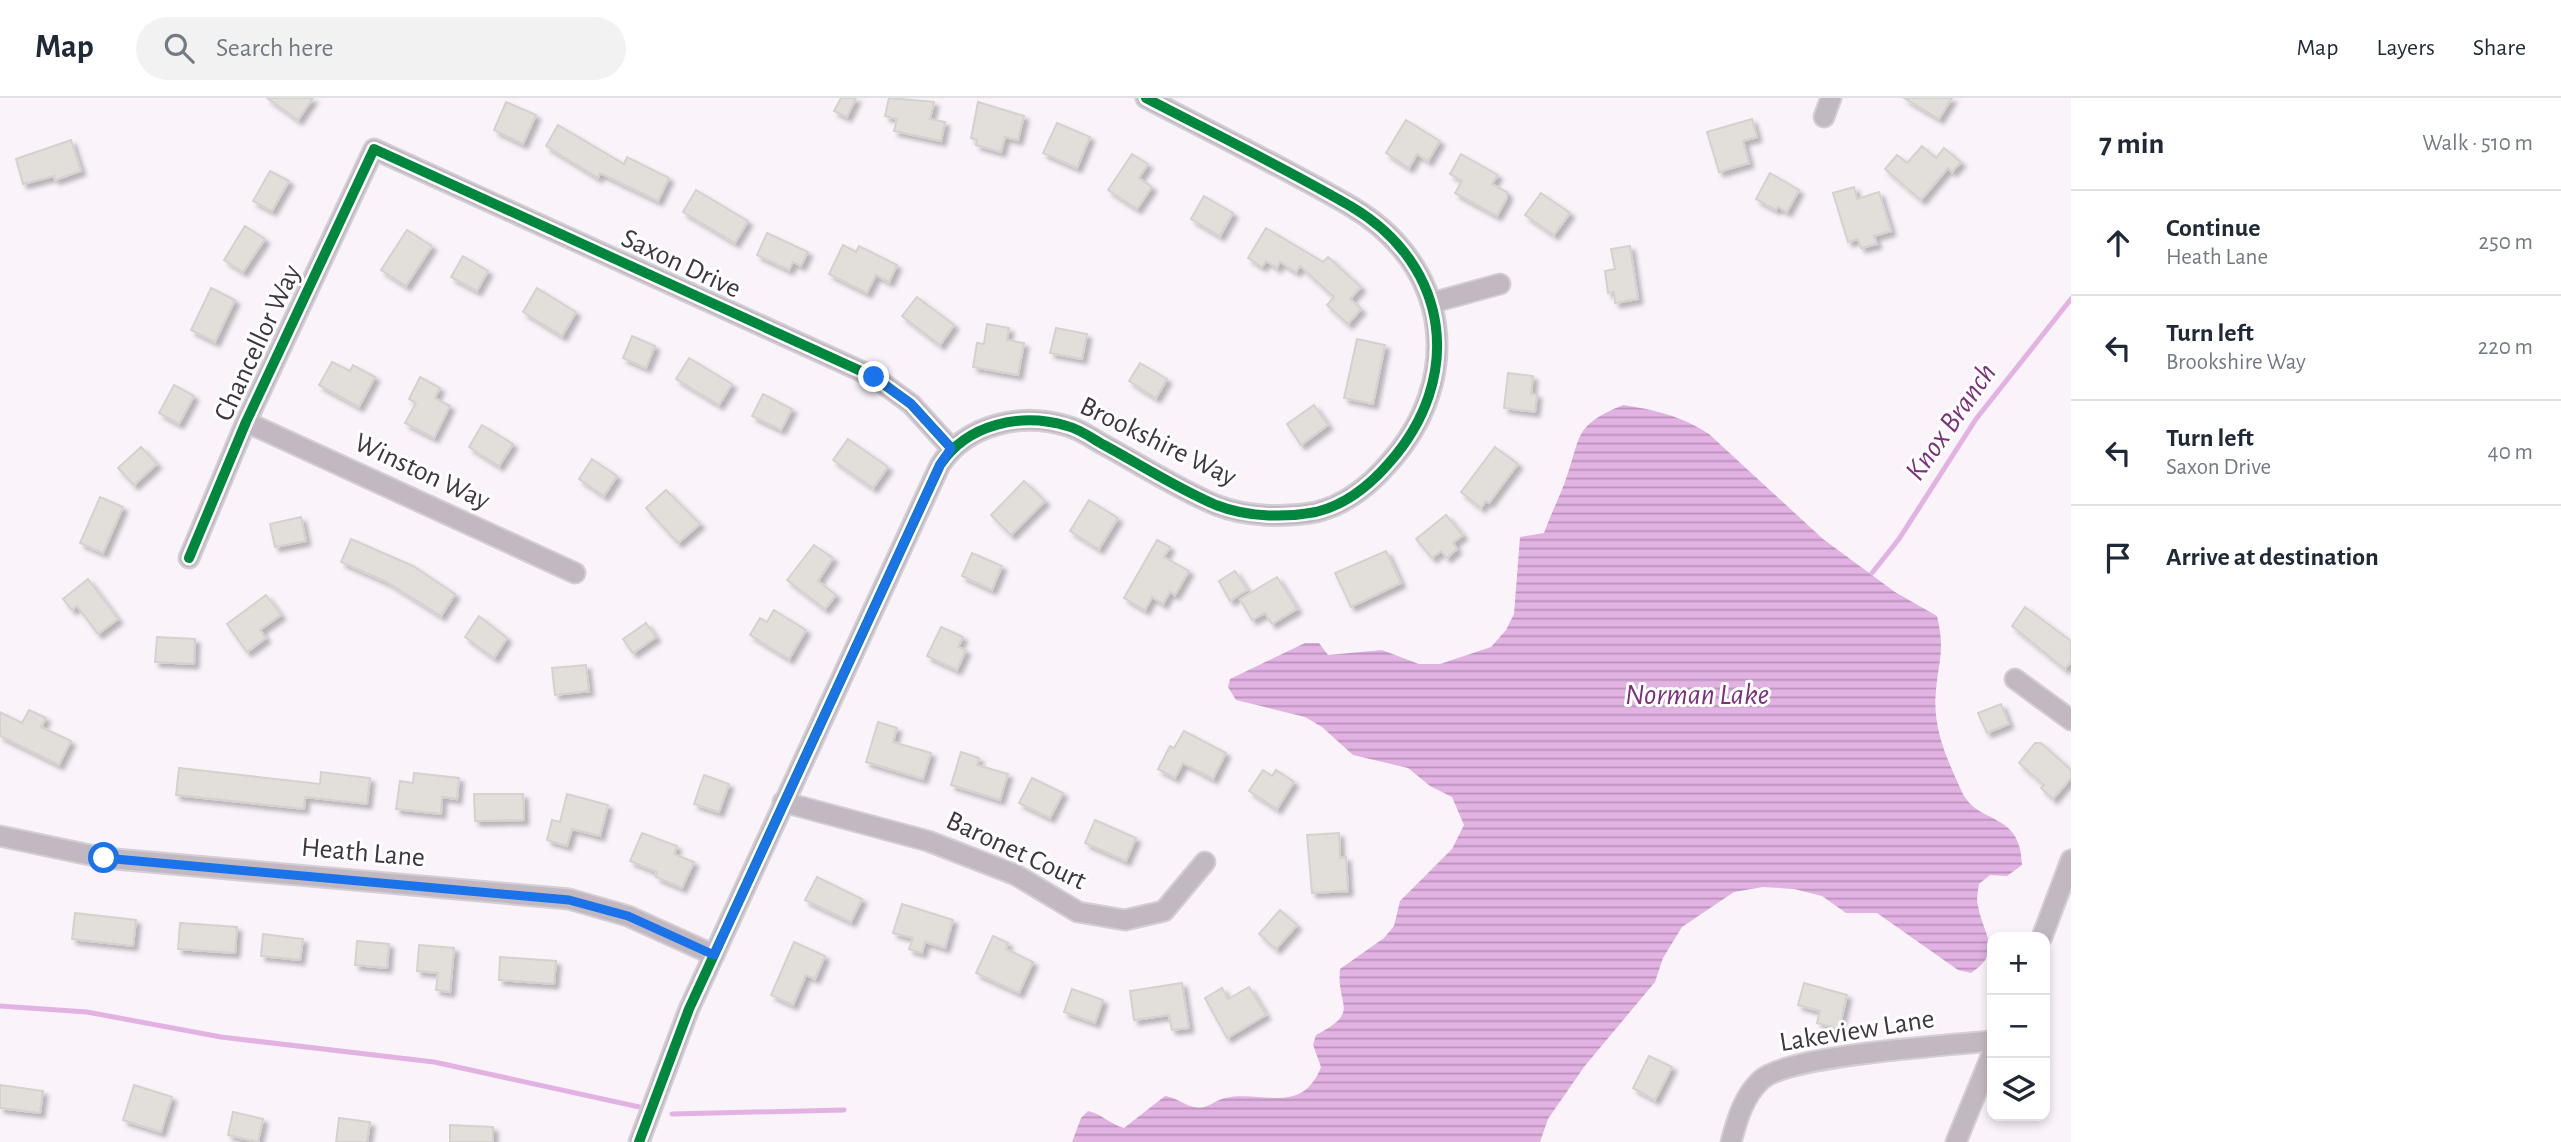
<!DOCTYPE html>
<meta charset="utf-8">
<style>
:root{--surface:#fff;--page:#f2f2f3;--text:#1f2937;--muted:#747a83;--line:#e0e1e3}
body{margin:0;font-family:"Alegreya Sans",sans-serif;background:var(--page);color:var(--text)}
.controls{position:absolute;right:21px;bottom:21px;display:grid;overflow:hidden;border-radius:14px;box-shadow:0 4px 10px #0003}
.controls button{width:63px;height:63px;display:grid;place-items:center;padding:0;border:0;border-bottom:2px solid var(--line);background:var(--surface);color:var(--text);font:35px sans-serif}
.stop{position:absolute;width:21px;height:21px;margin:-16px;border:5px solid #1a73e8;border-radius:50%;background:#fff}
.stop.end{background:#1a73e8;border-color:#fff;box-shadow:0 2px 7px #0008}
.list{margin:0;padding:0;list-style:none}
h2{display:flex;justify-content:space-between;align-items:center;height:91px;margin:0;padding:0 28px;font-size:30px}
h2 small{font-size:23px;font-weight:400;color:var(--muted)}
.list li{display:grid;grid-template-columns:46px 1fr auto;gap:21px;align-items:center;box-sizing:border-box;height:105px;padding:0 28px;border-top:2px solid var(--line)}
.list b{display:block;font-size:26px;white-space:nowrap}
.list p{margin:0;font-size:23px;white-space:nowrap;color:var(--muted)}
.list em{font-size:23px;font-style:normal;color:var(--muted)}
.icon{flex:none;width:38px;height:38px;fill:none;stroke:currentColor;stroke-width:2;stroke-linecap:round;stroke-linejoin:round}
.map{position:relative;flex:none;width:2071px;height:1044px;overflow:hidden}
header{display:flex;align-items:center;gap:42px;box-sizing:border-box;height:98px;padding:0 35px;background:var(--surface);border-bottom:2px solid var(--line)}
header strong{font-size:33px}
nav{display:flex;gap:38px;margin-inline-start:auto;font-size:24px}
.search{width:490px;height:63px;background:var(--page);display:flex;align-items:center;gap:18px;box-sizing:border-box;padding:0 24px;border-radius:38px;color:var(--muted);font-size:26px}
main{display:flex}
aside{flex:1;background:var(--surface)}
.map>svg:first-child{display:block}
</style>
<header>
<strong>Map</strong>
<div class="search"><svg class="icon" aria-label="search" viewBox="0 0 24 24"><circle cx="10" cy="10" r="6"/><path d="M15 15l6 6"/></svg>Search here</div>
<nav><a>Map</a><a>Layers</a><a>Share</a></nav>
</header>
<main>
<div class="map">
<svg width="2071" height="1044" viewBox="0 0 2071 1044">
<defs>
<pattern id="water-rules" width="6" height="5" patternUnits="userSpaceOnUse" patternTransform="scale(1.75)"><rect width="6" height="5" fill="#e2b2e2"/><path d="M0 2.5h6" fill="none" stroke="#b992b9"/></pattern>
<filter id="shadow"><feDropShadow dx="4.5" dy="4.5" stdDeviation="2" flood-color="#0004"/></filter>
</defs>
<rect width="100%" height="100%" fill="#faf4fa"/>
<path fill="url(#water-rules)" d="M1623 307C1656 312 1681 318 1709 336L1823 441 1895 494 1937 518C1945 552 1939 561 1936 592 1932 630 1947 661 1962 694 1978 728 2021 712 2022 767L2007 778 1990 777 1979 786C1978 793 1976 801 1978 808 1983 837 2004 853 1971 875L1958 872 1877 815H1846L1822 798 1794 791 1763 789 1734 794 1682 829 1663 860 1655 884 1584 969 1548 1021 1540 1044H1072L1081 1020 1088 1013C1102 1016 1110 1026 1124 1030L1165 998C1178 1000 1185 1008 1195 1009 1208 1012 1214 1002 1225 1000 1263 992 1302 1018 1321 969L1313 947 1316 937C1362 913 1336 909 1340 871L1384 840 1394 828 1400 803 1452 751 1464 727 1452 699 1430 688 1408 670 1353 657 1322 629 1305 619 1236 602 1228 589 1230 581 1305 545H1319L1328 557 1382 552 1419 566H1440L1491 549 1506 532 1514 516 1520 439 1544 435C1550 418 1558 402 1565 384 1582 338 1572 328 1623 307Z"/>
<g fill="none" stroke-linecap="round" stroke-linejoin="round">
<g stroke="#e2b2e2" stroke-width="5">
<polyline points="1872,475 1899,441 1976,321 2071,201"/>
<polyline points="0,908 87,914 221,939 434,964 644,1010"/>
<polyline points="672,1016 844,1012"/>
</g>
</g>
<g fill="#e2dfdb" stroke="#d5d1ce" stroke-width="2" filter="url(#shadow)">
<polygon points="267,0 313,0 298,22"/>
<polygon points="841,0 856,0 847,19 834,13"/>
<polygon points="889,0 934,4 930,21 945,24 941,43 894,33 897,21 885,18"/>
<polygon points="1904,0 1952,0 1939,21"/>
<polygon points="506,4 536,17 523,46 494,32"/>
<polygon points="978,4 1024,18 1018,42 1005,39 1001,54 976,47 977,42 971,40"/>
<polygon points="1752,21 1757,39 1743,43 1749,65 1719,74 1707,34"/>
<polygon points="1406,22 1440,43 1428,63 1417,56 1409,70 1386,55"/>
<polygon points="1057,25 1090,39 1077,70 1043,55"/>
<polygon points="558,27 624,66 627,59 669,80 658,103 600,75 598,80 546,48"/>
<polygon points="71,42 81,73 55,82 54,78 23,86 16,61"/>
<polygon points="1922,48 1936,60 1944,50 1961,64 1952,74 1948,70 1921,102 1885,71 1897,57 1907,65"/>
<polygon points="1132,56 1148,66 1139,80 1152,89 1137,111 1108,92"/>
<polygon points="1461,56 1498,77 1492,86 1507,94 1507,100 1497,118 1455,95 1462,83 1450,76"/>
<polygon points="270,73 289,83 272,113 253,103"/>
<polygon points="1770,75 1799,92 1787,114 1778,109 1776,112 1756,101"/>
<polygon points="1854,89 1857,101 1879,94 1891,133 1874,138 1877,146 1861,150 1858,141 1848,144 1833,95"/>
<polygon points="696,92 748,123 735,145 683,114"/>
<polygon points="1541,95 1570,115 1554,137 1525,117"/>
<polygon points="1204,98 1233,115 1220,138 1191,121"/>
<polygon points="245,128 265,141 243,174 224,162"/>
<polygon points="1266,130 1323,164 1328,159 1361,189 1350,201 1361,211 1348,226 1327,207 1334,199 1300,168 1296,174 1280,164 1277,170 1266,163 1262,169 1248,160"/>
<polygon points="407,132 432,148 406,188 381,172"/>
<polygon points="767,135 808,154 801,168 793,164 789,172 757,157"/>
<polygon points="843,147 856,154 859,148 897,167 889,184 876,177 867,195 829,176"/>
<polygon points="1630,148 1638,201 1615,205 1614,194 1608,195 1605,173 1615,171 1611,151"/>
<polygon points="463,158 488,173 477,193 451,179"/>
<polygon points="211,190 235,202 215,244 191,232"/>
<polygon points="537,190 576,214 562,238 523,214"/>
<polygon points="917,199 954,227 940,247 902,218"/>
<polygon points="987,226 1009,230 1007,242 1024,245 1018,277 973,269 977,245 984,246"/>
<polygon points="1056,230 1087,236 1082,261 1050,255"/>
<polygon points="632,238 655,248 646,270 623,260"/>
<polygon points="1357,241 1385,247 1373,306 1344,300"/>
<polygon points="689,260 732,286 719,307 676,281"/>
<polygon points="332,264 350,273 353,267 375,279 359,309 319,287"/>
<polygon points="1140,265 1167,281 1156,300 1129,283"/>
<polygon points="1508,275 1533,278 1531,296 1537,296 1535,314 1504,310"/>
<polygon points="420,279 440,290 435,300 450,308 434,340 405,325 416,305 409,301"/>
<polygon points="174,287 194,298 179,326 159,315"/>
<polygon points="763,296 792,311 781,332 752,318"/>
<polygon points="1314,307 1328,327 1301,347 1287,326"/>
<polygon points="482,327 513,346 499,368 469,349"/>
<polygon points="848,341 888,369 873,390 833,362"/>
<polygon points="141,349 157,366 134,387 118,370"/>
<polygon points="1495,349 1518,366 1489,405 1486,403 1481,410 1461,394"/>
<polygon points="592,361 617,378 604,398 579,381"/>
<polygon points="1024,383 1045,403 1011,437 991,417"/>
<polygon points="666,392 700,426 678,445 646,410"/>
<polygon points="100,399 123,409 103,455 80,445"/>
<polygon points="1089,402 1118,420 1099,451 1070,433"/>
<polygon points="1446,417 1463,437 1453,445 1457,451 1447,460 1441,453 1432,460 1416,441"/>
<polygon points="301,419 306,443 275,449 270,426"/>
<polygon points="351,441 413,468 455,496 441,518 387,484 341,464"/>
<polygon points="1157,442 1170,449 1164,459 1189,473 1175,497 1170,494 1163,506 1152,499 1145,512 1124,500"/>
<polygon points="814,447 833,460 818,483 836,497 825,511 787,482"/>
<polygon points="1386,453 1401,485 1351,509 1335,475"/>
<polygon points="972,455 1002,468 992,492 962,478"/>
<polygon points="1235,473 1247,492 1230,503 1219,483"/>
<polygon points="1277,479 1297,511 1272,526 1265,515 1252,522 1240,501"/>
<polygon points="88,481 118,521 98,536 77,508 72,512 63,501"/>
<polygon points="266,497 281,517 260,532 266,540 247,554 227,526"/>
<polygon points="2025,509 2071,543 2071,564 2065,571 2012,528"/>
<polygon points="774,512 806,532 789,561 750,537 760,520 767,524"/>
<polygon points="479,518 507,540 494,560 465,539"/>
<polygon points="646,525 656,539 633,555 623,541"/>
<polygon points="941,529 963,539 958,549 966,552 957,572 927,558"/>
<polygon points="157,539 195,541 194,566 155,564"/>
<polygon points="586,567 589,593 555,597 552,570"/>
<polygon points="2001,606 2009,626 1987,635 1978,615"/>
<polygon points="29,612 46,620 41,629 71,643 59,667 0,638 0,614 22,625"/>
<polygon points="878,624 897,630 893,644 931,655 923,681 866,664"/>
<polygon points="1184,633 1226,655 1213,681 1183,665 1175,680 1158,671 1170,648 1174,650"/>
<polygon points="2035,645 2041,645 2071,672 2071,680 2053,701 2041,690 2044,687 2019,665"/>
<polygon points="961,654 979,660 977,667 1008,676 1000,702 951,687"/>
<polygon points="179,670 320,686 321,674 370,680 367,706 305,699 304,711 176,697"/>
<polygon points="1263,672 1272,678 1276,672 1294,684 1277,711 1249,693"/>
<polygon points="414,675 459,680 457,701 442,699 441,716 396,711 400,683 413,685"/>
<polygon points="704,677 729,686 719,714 694,706"/>
<polygon points="1032,680 1063,695 1050,720 1019,705"/>
<polygon points="474,696 523,696 524,722 475,723"/>
<polygon points="567,696 608,707 600,738 572,731 567,748 547,742 552,722 560,724"/>
<polygon points="1095,722 1136,740 1126,763 1085,745"/>
<polygon points="642,735 677,748 674,756 694,764 682,790 656,779 657,774 630,763"/>
<polygon points="1339,735 1340,760 1346,759 1348,793 1312,795 1307,737"/>
<polygon points="817,779 862,801 851,824 805,802"/>
<polygon points="902,806 953,822 945,850 925,844 922,855 909,851 913,840 893,835"/>
<polygon points="1280,812 1297,827 1276,851 1259,836"/>
<polygon points="75,815 136,822 133,848 72,841"/>
<polygon points="180,825 237,829 235,855 178,851"/>
<polygon points="263,836 303,841 300,862 261,858"/>
<polygon points="993,838 1008,845 1006,851 1033,864 1019,895 976,875"/>
<polygon points="357,843 389,846 387,870 355,867"/>
<polygon points="794,844 825,858 815,881 806,877 793,907 771,897"/>
<polygon points="419,847 454,850 450,894 436,892 438,875 417,873"/>
<polygon points="500,859 556,863 554,886 499,882"/>
<polygon points="1182,885 1189,930 1172,932 1169,917 1134,922 1130,893"/>
<polygon points="1804,885 1847,897 1839,931 1817,925 1820,913 1798,907"/>
<polygon points="1249,889 1266,917 1227,940 1205,900 1222,890 1228,901"/>
<polygon points="1072,891 1103,902 1095,925 1064,914"/>
<polygon points="1649,958 1672,969 1655,1002 1633,990"/>
<polygon points="0,987 43,993 40,1015 0,1010"/>
<polygon points="134,987 172,999 161,1034 123,1022"/>
<polygon points="233,1014 263,1021 258,1044 228,1037"/>
<polygon points="339,1020 370,1024 367,1044 336,1044"/>
<polygon points="450,1027 493,1029 493,1044 450,1044"/>
</g>
<g fill="none" stroke-linecap="round" stroke-linejoin="round">
<g stroke="#d4cfd4" stroke-width="23">
<g id="minor">
<polyline points="1824,19 1831,0"/>
<polyline points="1431,205 1500,186"/>
<polyline points="246,324 575,475"/>
<polyline points="189,460 246,324 374,51 874,279 911,306 951,350"/>
<polyline points="2015,581 2071,622"/>
<polyline points="783,704 928,743 1016,777 1078,814 1125,822 1164,813 1205,764"/>
<polyline points="0,738 104,760 569,801 628,818 714,857"/>
<polyline points="2042,839 2071,762"/>
<path d="M639 1044 689 911 940 367C967 326 1021 314 1067 328 1080 331 1093 341 1104 347 1141 367 1178 391 1216 407 1247 419 1284 420 1316 414 1345 407 1370 387 1389 365 1464 281 1451 168 1352 109 1285 70 1215 36 1146 0"/>
<path d="M1731 1044C1737 1022 1743 999 1761 982 1787 957 1950 947 1992 943"/>
<polyline points="1956,1044 1992,956"/>
</g>
</g>
<use href="#minor" stroke="#c2b8c1" stroke-width="19"/>
<g stroke="#fff" stroke-width="15">
<g id="cycleway">
<polyline points="189,460 246,324 374,51 874,279 911,306 951,350"/>
<path d="M639 1044 689 911 940 367C967 326 1021 314 1067 328 1080 331 1093 341 1104 347 1141 367 1178 391 1216 407 1247 419 1284 420 1316 414 1345 407 1370 387 1389 365 1464 281 1451 168 1352 109 1285 70 1215 36 1146 0"/>
</g>
</g>
<use href="#cycleway" stroke="#00873e" stroke-width="10"/>
</g>
<g fill="none" stroke-linecap="round" stroke-linejoin="round">
<polyline stroke="#1a73e8" stroke-width="9" points="104,760 569,802 628,818 714,857 940,367 951,350 911,306 874,279"/>
</g>
<g text-anchor="middle" dominant-baseline="central" stroke-width="6" stroke-linejoin="round" paint-order="stroke">
<g font-size="28" fill="#3f363f" stroke="#fff">
<text transform="translate(681 166) rotate(25)">Saxon Drive</text>
<text transform="translate(258 245) rotate(-65)">Chancellor Way</text>
<text transform="translate(1158 344) rotate(26)">Brookshire Way</text>
<text transform="translate(422 374) rotate(25)">Winston Way</text>
<text transform="translate(1016 753) rotate(25)">Baronet Court</text>
<text transform="translate(363 755) rotate(5)">Heath Lane</text>
<text transform="translate(1857 933) rotate(-9)">Lakeview Lane</text>
</g>
<g font-size="30" font-style="italic" fill="#7d307d" stroke="#fff">
<text transform="translate(1951 324) rotate(-55)">Knox Branch</text>
<text x="1697" y="597">Norman Lake</text>
</g>
</g>
</svg>
<div class="controls">
<button>+</button>
<button>−</button>
<button><svg class="icon" aria-label="layers" viewBox="0 0 24 24"><path d="M12 4l9 5-9 5-9-5zM3 14l9 5 9-5"/></svg></button>
</div>
<div class="stop" style="left:104px;top:760px"></div>
<div class="stop end" style="left:874px;top:279px"></div>
</div>
<aside>
<h2>7 min<small>Walk · 510 m</small></h2>
<ul class="list">
<li><svg class="icon" aria-label="ahead" viewBox="0 0 24 24"><path d="M12 20V5M6 11l6-6 6 6"/></svg><div><b>Continue</b><p>Heath Lane</p></div><em>250 m</em></li>
<li><svg class="icon" aria-label="left" viewBox="0 0 24 24"><path d="M17 20v-9H6M10 6l-5 5 5 5"/></svg><div><b>Turn left</b><p>Brookshire Way</p></div><em>220 m</em></li>
<li><svg class="icon" aria-label="left" viewBox="0 0 24 24"><path d="M17 20v-9H6M10 6l-5 5 5 5"/></svg><div><b>Turn left</b><p>Saxon Drive</p></div><em>40 m</em></li>
<li><svg class="icon" aria-label="arrive" viewBox="0 0 24 24"><path d="M6 21V4h12l-3 4 3 4H6"/></svg><div><b>Arrive at destination</b></div></li>
</ul>
</aside>
</main>
